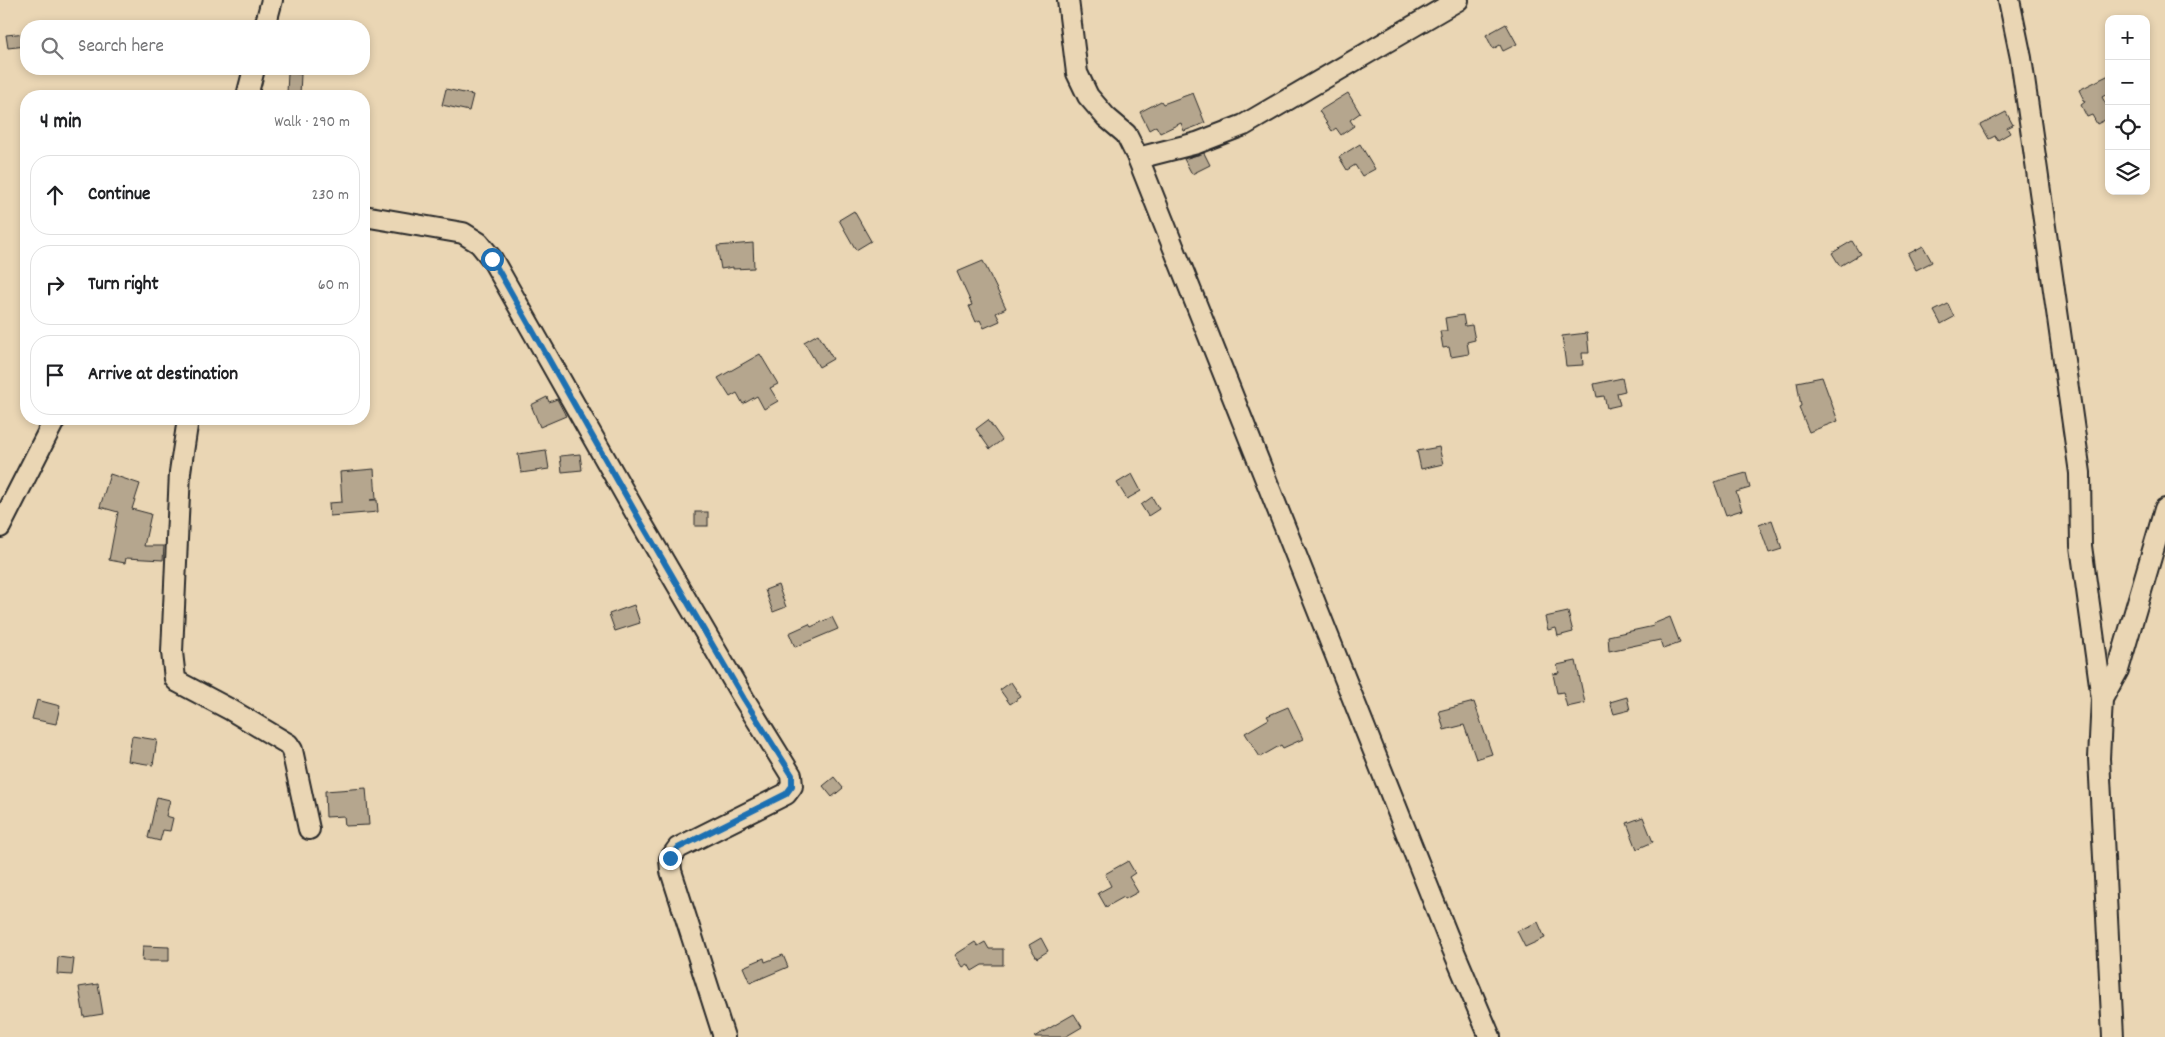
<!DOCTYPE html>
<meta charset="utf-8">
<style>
:root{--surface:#fff;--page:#f6f6f6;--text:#202124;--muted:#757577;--line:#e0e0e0}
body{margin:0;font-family:Dekko,sans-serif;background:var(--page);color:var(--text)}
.controls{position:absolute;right:15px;top:15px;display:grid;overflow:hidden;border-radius:10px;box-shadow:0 2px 8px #0003}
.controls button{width:45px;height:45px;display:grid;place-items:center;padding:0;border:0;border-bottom:1px solid var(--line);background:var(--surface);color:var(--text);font:25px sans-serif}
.stop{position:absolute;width:15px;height:15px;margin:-11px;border:4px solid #1f6fb2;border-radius:50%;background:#fff}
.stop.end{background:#1f6fb2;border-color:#fff;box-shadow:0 1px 5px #0008}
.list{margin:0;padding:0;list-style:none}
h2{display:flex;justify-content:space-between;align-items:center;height:65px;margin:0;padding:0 20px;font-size:21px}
h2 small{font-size:16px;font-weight:400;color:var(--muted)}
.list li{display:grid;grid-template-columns:32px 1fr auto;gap:15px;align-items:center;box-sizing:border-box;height:80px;margin:0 10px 10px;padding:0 10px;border:1px solid var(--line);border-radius:20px}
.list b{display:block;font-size:19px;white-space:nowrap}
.list em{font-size:16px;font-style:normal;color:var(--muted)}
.icon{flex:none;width:28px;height:28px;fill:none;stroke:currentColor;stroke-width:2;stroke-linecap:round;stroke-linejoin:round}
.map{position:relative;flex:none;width:2165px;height:1037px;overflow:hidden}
.search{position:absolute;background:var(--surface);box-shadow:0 2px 8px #0003;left:20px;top:20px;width:350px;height:55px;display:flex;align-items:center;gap:12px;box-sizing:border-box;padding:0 18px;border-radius:20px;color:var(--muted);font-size:19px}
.panel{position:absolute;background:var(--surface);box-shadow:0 2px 8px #0003;left:20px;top:90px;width:350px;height:335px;border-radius:20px}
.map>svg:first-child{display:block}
</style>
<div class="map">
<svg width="2165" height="1037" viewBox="0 0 2165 1037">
<rect width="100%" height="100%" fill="#ead6b4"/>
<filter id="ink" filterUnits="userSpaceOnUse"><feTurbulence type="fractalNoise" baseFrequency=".02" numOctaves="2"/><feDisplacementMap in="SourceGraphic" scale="10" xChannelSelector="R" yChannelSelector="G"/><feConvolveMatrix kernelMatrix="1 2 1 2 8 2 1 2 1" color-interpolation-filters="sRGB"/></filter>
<g filter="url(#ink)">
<g fill="#b5a68e" stroke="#2b2b2b">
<polygon points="1506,24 1517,44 1503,51 1500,45 1493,49 1486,35"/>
<polygon points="26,33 26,46 8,48 6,35"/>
<polygon points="288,73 301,74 300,94 287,93"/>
<polygon points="2109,75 2109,93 2102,97 2109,110 2109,118 2097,124 2092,115 2087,117 2081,105 2085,102 2079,90"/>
<polygon points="446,89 473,95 469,111 442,105"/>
<polygon points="1193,93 1205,123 1184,131 1181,123 1160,133 1156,126 1149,130 1140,112 1161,101 1163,104"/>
<polygon points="1348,93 1360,113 1350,120 1354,126 1341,135 1336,128 1332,131 1319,111"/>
<polygon points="2006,112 2013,125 2007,128 2010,133 1998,140 1995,136 1989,139 1981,125"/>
<polygon points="1360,144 1375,169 1362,176 1355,165 1347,170 1339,157"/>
<polygon points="1204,153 1210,165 1192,174 1184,159"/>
<polygon points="854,211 871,241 856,250 839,220"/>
<polygon points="1852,241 1860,254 1840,266 1832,253"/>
<polygon points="753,243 754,268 733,269 733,267 721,269 717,246"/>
<polygon points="1923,246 1932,262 1916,270 1908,254"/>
<polygon points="983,261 1006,308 996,313 1000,321 984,328 980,320 976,322 969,306 972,305 957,272"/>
<polygon points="1948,304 1954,317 1941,324 1934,311"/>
<polygon points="1463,315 1465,326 1472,325 1475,340 1467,342 1469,354 1451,357 1449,347 1443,348 1440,331 1447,331 1445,318"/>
<polygon points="1587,333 1589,353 1582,353 1583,365 1566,366 1562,336"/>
<polygon points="818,334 833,359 819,367 804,342"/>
<polygon points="760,354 778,384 770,388 778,401 764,409 757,396 743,404 737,393 730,397 718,378"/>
<polygon points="1822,377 1838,421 1809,432 1799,407 1801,406 1797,382"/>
<polygon points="1622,378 1625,391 1617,393 1620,405 1607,408 1604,396 1597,397 1594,384"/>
<polygon points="547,397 549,402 557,399 566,416 540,427 531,405"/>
<polygon points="988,420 1002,440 990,449 976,429"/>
<polygon points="1439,447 1443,464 1421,469 1417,451"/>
<polygon points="546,450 549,469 521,473 518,454"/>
<polygon points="580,454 582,470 562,472 560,456"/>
<polygon points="374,469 376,499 370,500 377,500 378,512 330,516 329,503 342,502 340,472"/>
<polygon points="1746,473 1750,488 1736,492 1742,510 1726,515 1714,482"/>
<polygon points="110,474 140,484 132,509 151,514 144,546 164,546 163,560 126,558 125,563 109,560 118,512 100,507"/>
<polygon points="1132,474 1141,491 1127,499 1117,483"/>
<polygon points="1152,497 1159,509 1148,516 1141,505"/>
<rect x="695" y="512" width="13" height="14"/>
<polygon points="1772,520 1782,549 1769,553 1759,525"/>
<polygon points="778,585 786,607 773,612 765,590"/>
<polygon points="634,605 640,623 615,631 609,614"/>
<polygon points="1568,612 1573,632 1558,636 1556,628 1548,630 1545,617"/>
<polygon points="832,617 838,629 795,647 789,633 809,624 811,627"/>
<polygon points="1670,617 1680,643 1663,649 1660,640 1609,651 1608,636 1654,626 1653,624"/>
<polygon points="1576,661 1585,703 1567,707 1563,692 1557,693 1553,674 1559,673 1557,665"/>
<polygon points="1011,682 1021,697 1010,704 1000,690"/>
<polygon points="1627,697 1630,710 1614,714 1610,702"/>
<polygon points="37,700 60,706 56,724 32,719"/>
<polygon points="1474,702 1492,754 1476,759 1464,725 1444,730 1439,711"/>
<polygon points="1288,707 1303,739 1283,748 1281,745 1260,757 1245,733 1269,719 1267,716"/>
<polygon points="132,736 157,740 153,765 128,761"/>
<polygon points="834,777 843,788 832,797 823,786"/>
<polygon points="366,788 369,825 345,826 344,816 326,817 325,791"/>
<polygon points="157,797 170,800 166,816 173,818 170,831 163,830 160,841 148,838"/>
<polygon points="1643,817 1653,842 1637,849 1627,823"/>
<polygon points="1128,861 1135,873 1129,877 1138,892 1125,899 1124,897 1106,907 1098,893 1111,886 1105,874"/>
<polygon points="1538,922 1545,938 1525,947 1517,931"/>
<polygon points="1041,938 1048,951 1037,958 1029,945"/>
<polygon points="975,942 978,946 985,942 989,949 1003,949 1003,965 982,965 972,971 968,964 963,967 955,955"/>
<polygon points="143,946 169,947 169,961 142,961"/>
<polygon points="783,955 788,967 750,983 743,967 764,958 765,962"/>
<polygon points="58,957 74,959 72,975 57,974"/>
<polygon points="98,984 103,1014 84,1017 79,987"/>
<polygon points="1074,1014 1082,1027 1065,1037 1034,1037"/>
</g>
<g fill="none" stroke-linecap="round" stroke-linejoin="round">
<g stroke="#2b2b2b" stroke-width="24">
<g id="minor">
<polyline points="1068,0 1077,73 1088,96 1106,117 1126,134 1138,158 1447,935 1490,1037"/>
<polyline points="2009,0 2021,58 2080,473 2081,546 2102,699"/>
<polyline points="265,26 272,0"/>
<polyline points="247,96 254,69"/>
<polyline points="1138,158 1197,143 1244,125 1458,0"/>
<polyline points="364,216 463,233 479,243 492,259 642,524 744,699 791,775 792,786 786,794 678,848 670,859 671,871 724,1037"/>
<polyline points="188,419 180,472 172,652 175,679 178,682 231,710 288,744 292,750 309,829"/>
<polyline points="0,527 55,419"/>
<polyline points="2113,1037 2099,758 2102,699 2118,670 2165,509"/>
</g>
</g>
<use href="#minor" stroke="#ead6b4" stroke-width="20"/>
</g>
</g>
<g fill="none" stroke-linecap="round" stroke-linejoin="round" filter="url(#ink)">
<polyline stroke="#1f6fb2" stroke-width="6" points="492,259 642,524 744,699 792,775 792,786 786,794 678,848 670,858"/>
</g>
</svg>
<div class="controls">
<button>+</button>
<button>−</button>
<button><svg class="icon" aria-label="locate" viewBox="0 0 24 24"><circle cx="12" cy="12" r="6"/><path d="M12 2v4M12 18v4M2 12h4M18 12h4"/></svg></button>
<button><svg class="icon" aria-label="layers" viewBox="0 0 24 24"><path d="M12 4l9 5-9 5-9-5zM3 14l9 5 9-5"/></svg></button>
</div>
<div class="stop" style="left:492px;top:259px"></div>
<div class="stop end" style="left:670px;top:858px"></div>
<div class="search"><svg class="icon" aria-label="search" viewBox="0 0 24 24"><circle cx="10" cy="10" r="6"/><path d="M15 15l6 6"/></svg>Search here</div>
<section class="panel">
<h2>4 min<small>Walk · 290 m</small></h2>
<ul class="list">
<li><svg class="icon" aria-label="ahead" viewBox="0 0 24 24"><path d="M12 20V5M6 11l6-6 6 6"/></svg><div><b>Continue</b></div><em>230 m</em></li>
<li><svg class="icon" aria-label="right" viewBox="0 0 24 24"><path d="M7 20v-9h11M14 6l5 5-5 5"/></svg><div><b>Turn right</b></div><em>60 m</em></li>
<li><svg class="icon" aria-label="arrive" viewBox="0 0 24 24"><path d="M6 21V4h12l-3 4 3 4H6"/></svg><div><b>Arrive at destination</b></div></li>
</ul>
</section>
</div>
